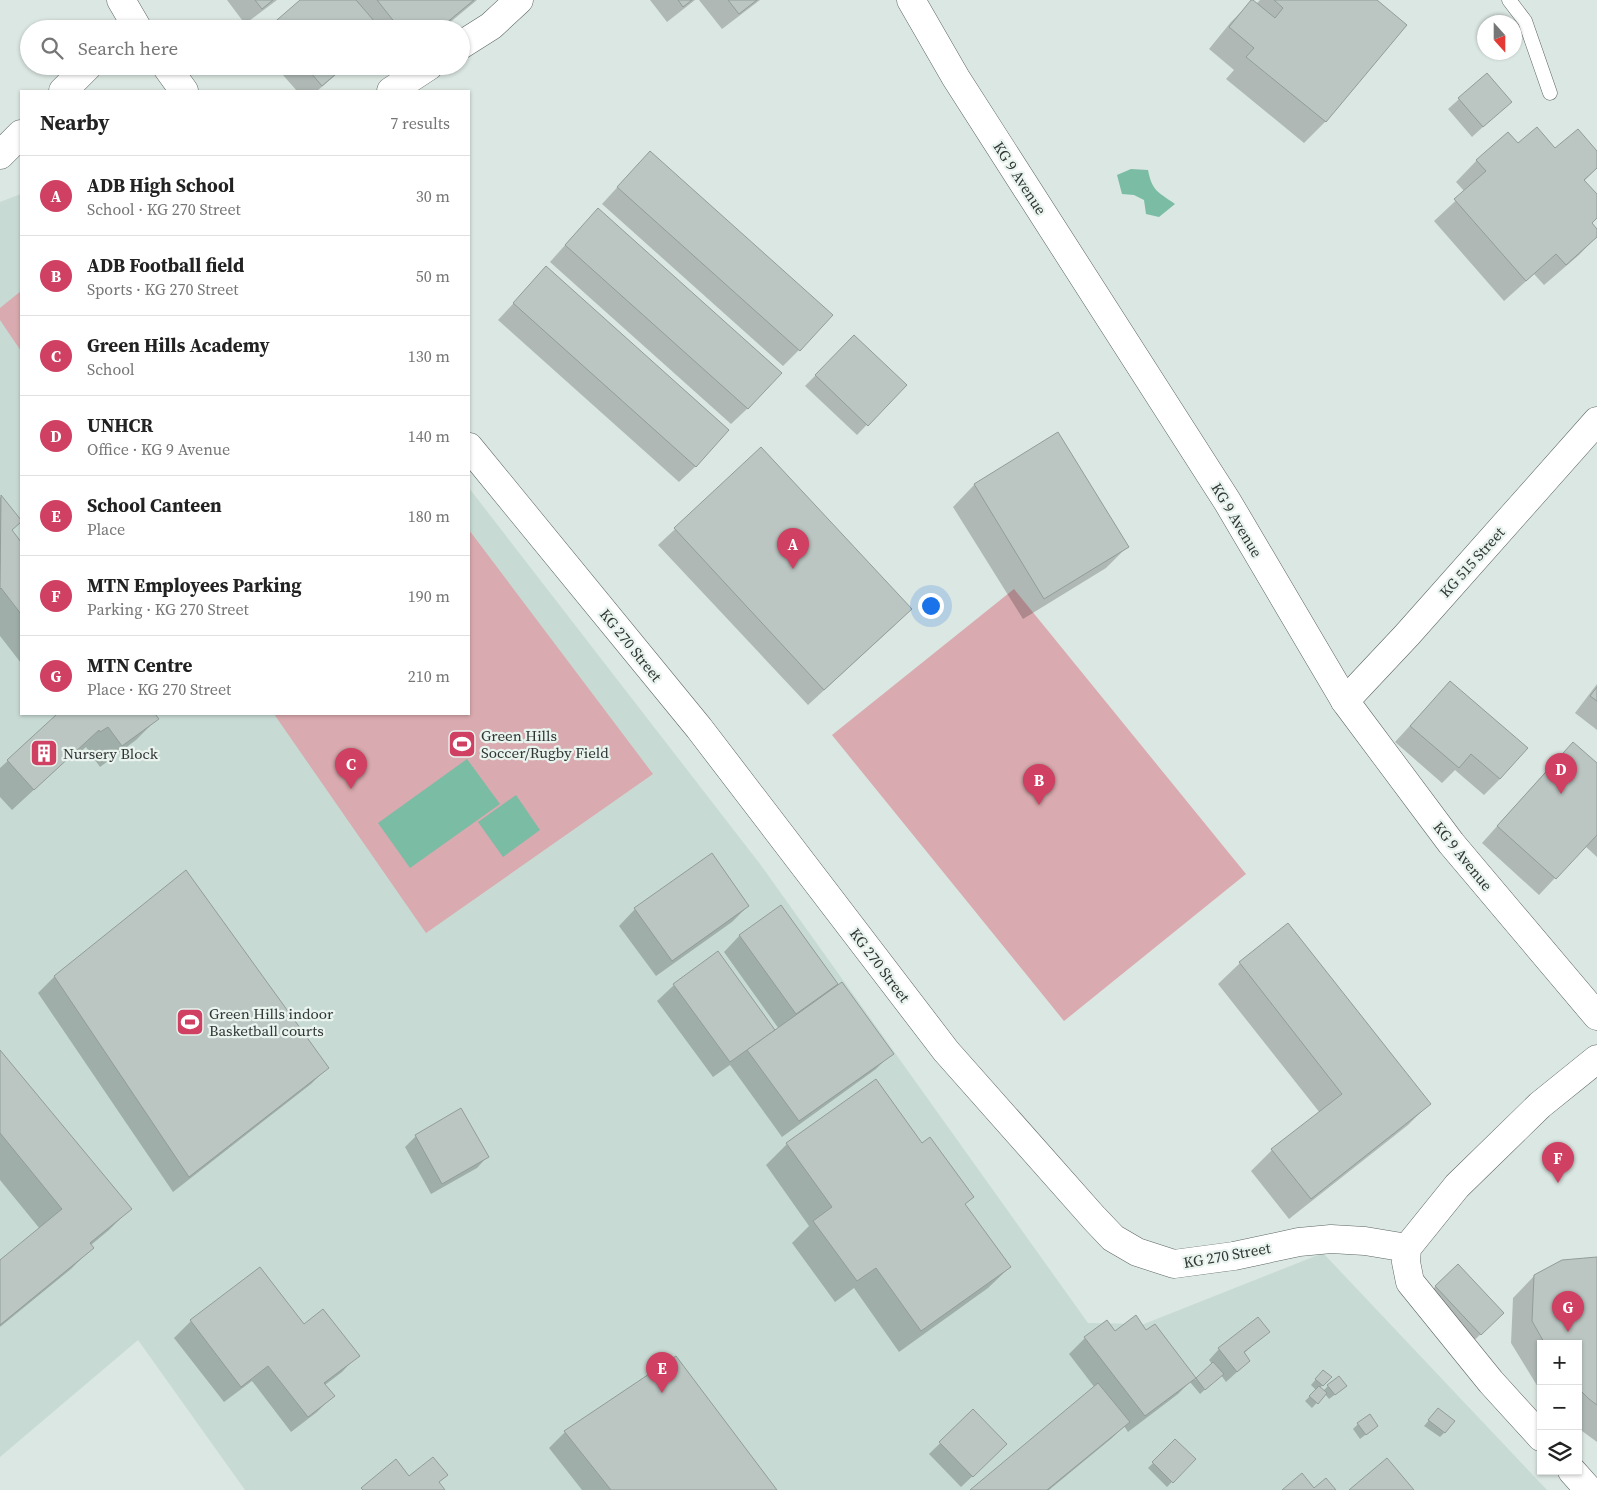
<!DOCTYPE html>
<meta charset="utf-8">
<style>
:root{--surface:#fff;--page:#f6f6f6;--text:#222;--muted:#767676;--line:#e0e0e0;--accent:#cf4062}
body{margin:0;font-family:"Source Serif 4",serif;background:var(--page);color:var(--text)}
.controls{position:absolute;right:15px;bottom:15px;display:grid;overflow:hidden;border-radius:0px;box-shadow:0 1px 4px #0004}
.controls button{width:45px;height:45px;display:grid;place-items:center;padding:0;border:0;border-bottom:1px solid var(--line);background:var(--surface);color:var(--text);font:25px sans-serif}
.compass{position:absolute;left:1477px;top:15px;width:45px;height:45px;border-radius:50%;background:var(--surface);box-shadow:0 1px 4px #0004;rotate:159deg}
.you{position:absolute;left:930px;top:605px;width:18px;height:18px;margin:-12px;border:4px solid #fff;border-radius:50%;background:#1a73e8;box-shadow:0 0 0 8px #1a73e833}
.badge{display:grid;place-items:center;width:32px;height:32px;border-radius:50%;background:var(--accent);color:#fff;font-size:16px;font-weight:700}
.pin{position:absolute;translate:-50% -41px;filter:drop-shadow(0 1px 2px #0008)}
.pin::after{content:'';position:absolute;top:26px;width:18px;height:15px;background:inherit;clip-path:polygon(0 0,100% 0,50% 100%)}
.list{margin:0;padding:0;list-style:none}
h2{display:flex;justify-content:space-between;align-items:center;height:65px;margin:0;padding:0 20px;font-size:21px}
h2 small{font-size:16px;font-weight:400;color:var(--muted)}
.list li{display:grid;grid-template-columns:32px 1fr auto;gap:15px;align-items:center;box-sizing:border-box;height:80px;padding:0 20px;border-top:1px solid var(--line)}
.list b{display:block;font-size:19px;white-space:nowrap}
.list p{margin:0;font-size:16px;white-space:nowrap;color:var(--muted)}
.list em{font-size:16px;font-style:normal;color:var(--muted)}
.icon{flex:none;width:28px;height:28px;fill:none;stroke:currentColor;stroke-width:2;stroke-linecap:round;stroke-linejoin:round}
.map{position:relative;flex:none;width:1597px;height:1490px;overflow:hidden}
.search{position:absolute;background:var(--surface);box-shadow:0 1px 4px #0004;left:20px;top:20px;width:450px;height:55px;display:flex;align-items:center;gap:12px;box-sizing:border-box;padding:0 18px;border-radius:28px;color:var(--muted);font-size:19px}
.panel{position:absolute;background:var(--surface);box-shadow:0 1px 4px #0004;left:20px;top:90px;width:450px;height:625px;border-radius:0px}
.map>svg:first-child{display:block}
</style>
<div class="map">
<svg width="1597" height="1490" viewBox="0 0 1597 1490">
<rect width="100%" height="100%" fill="#dbe7e2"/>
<polygon fill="#c7dad3" points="21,194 21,714 469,714 469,488 760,864 1088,1323 1144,1324 1323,1253 1547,1490 245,1490 138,1340 0,1457 0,202"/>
<g fill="#d9aaaf">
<polygon points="21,291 21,351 0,320 0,308"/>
<polygon points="469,530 653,774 426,933 274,714 469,714"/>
<polygon points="1014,589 1246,874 1064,1021 832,735"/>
</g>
<g fill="#7bbca5">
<path d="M1131 169 1148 170C1152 191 1158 192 1175 204L1159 217 1146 214 1144 200 1134 195 1122 194 1117 175Z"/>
<polygon points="467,759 500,804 410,868 378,823"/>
<polygon points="516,795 540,830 503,857 478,822"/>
</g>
<g fill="#0003">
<polygon points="227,0 277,0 245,24"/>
<polygon points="302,0 477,0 442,29 269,29"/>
<polygon points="650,0 695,0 667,22"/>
<polygon points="699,0 760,0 722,29"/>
<polygon points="1260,0 1375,0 1405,25 1325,122 1304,143 1226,79 1234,70 1209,49 1231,22 1252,1 1256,4"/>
<polygon points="275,66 346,66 317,91 297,91"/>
<polygon points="392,66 419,66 402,78"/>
<polygon points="1487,74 1510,102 1472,137 1448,109"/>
<polygon points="1518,145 1555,150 1597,153 1597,168 1584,181 1597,196 1597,218 1591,224 1597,230 1597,236 1579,255 1544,285 1534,274 1504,301 1434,221 1465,192 1456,182 1477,160"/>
<polygon points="634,169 799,350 783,366 602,204"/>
<polygon points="582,226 748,408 731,424 550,262"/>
<polygon points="546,268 696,466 679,482 498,320"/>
<polygon points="854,336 905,385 857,435 805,386"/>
<polygon points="1057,434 1127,547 1106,568 1023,619 953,507 974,485"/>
<polygon points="761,449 895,625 808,705 658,545"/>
<polygon points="0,497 21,521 11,531 21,544 21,663 0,636"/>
<polygon points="1450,682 1500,779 1484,795 1455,770 1442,783 1395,742"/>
<polygon points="1597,684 1597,730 1575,713"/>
<polygon points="59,714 154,714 157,719 136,740 100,767 86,747 79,753 77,750 12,810 0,797 0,768"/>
<polygon points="1557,759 1597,765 1597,857 1585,846 1539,895 1482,843"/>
<polygon points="185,872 327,1068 311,1084 173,1192 38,993 54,977"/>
<polygon points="748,906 732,922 656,976 619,926 635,909"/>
<polygon points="781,907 838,987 892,1053 876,1069 782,1137 730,1065 713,1077 657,1001 674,985 718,953 775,1031 779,1029 724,952 740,935"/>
<polygon points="1240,963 1429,1104 1408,1125 1289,1219 1251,1171 1272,1150 1320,1113 1218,984"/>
<polygon points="0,1052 130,1209 109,1230 91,1245 92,1248 71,1269 0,1327 0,1262 40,1229 0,1180"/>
<polygon points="416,1136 487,1157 477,1168 431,1194 405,1147"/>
<polygon points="787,1144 921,1145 972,1197 964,1205 1010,1267 988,1288 899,1352 854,1288 835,1302 792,1243 809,1226 766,1165"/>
<polygon points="1597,1258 1597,1442 1578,1428 1578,1344 1541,1344 1541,1392 1511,1343 1513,1298 1534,1276"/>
<polygon points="260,1269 304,1326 358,1355 342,1372 325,1385 333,1396 317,1412 291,1432 252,1381 224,1402 174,1338 191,1321"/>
<polygon points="1436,1286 1492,1324 1470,1344 1425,1297"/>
<polygon points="1107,1321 1115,1332 1146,1331 1154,1325 1195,1380 1212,1364 1209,1360 1219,1349 1268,1332 1243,1354 1249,1361 1226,1382 1221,1375 1200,1394 1190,1382 1178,1394 1128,1432 1124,1426 1112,1438 1049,1490 972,1490 1095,1388 1069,1354 1085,1338"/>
<polygon points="1323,1371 1330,1377 1320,1388 1323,1391 1328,1386 1340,1391 1329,1399 1325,1394 1312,1408 1305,1401 1316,1390 1311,1385"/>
<polygon points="973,1411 995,1455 961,1487 929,1454"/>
<polygon points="1434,1414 1444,1433 1440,1437 1424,1426"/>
<polygon points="1358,1424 1377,1426 1360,1439 1353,1429"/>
<polygon points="565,1432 775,1490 582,1490 549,1448"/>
<polygon points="1175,1441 1194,1459 1167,1487 1148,1468"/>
</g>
<g fill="#bbc6c2" stroke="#929d98">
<polygon points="255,0 273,0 262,9"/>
<polygon points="300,0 356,0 381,29 272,29 270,26"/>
<polygon points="377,0 474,0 439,29 400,29"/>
<polygon points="678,0 692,0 683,7"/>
<polygon points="728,0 757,0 739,14"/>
<polygon points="1251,0 1253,0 1275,18 1283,8 1274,0 1377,0 1407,25 1326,122 1246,57 1254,48 1229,27"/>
<polygon points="305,66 345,66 322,86"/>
<polygon points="1487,73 1512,102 1483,127 1458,98"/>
<polygon points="1537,127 1555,148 1578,129 1597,151 1597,168 1584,180 1597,194 1597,218 1592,223 1597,229 1597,237 1566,265 1556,254 1526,281 1454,199 1486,171 1476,160 1508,132 1518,143"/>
<polygon points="650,151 833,315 800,351 617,187"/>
<polygon points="598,208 782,373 748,409 565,245"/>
<polygon points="546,266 729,430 696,467 513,303"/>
<polygon points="854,335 907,385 868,426 815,375"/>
<polygon points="1058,432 1129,547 1044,599 974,484"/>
<polygon points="761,447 912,609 824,690 674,528"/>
<polygon points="1,495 21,520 21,522 12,530 21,542 21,614 1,588 0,589"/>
<polygon points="1450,681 1528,748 1500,779 1471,754 1459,768 1410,726"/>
<polygon points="1597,687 1597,701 1590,696"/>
<polygon points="57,714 155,714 159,719 122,746 108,727 100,732 99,730 34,790 7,760"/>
<polygon points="1573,742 1597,763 1597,835 1556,879 1497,826"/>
<polygon points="712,853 749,906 672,961 634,908"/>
<polygon points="186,870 329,1068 189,1177 54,976"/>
<polygon points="781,905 838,984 796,1014 739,935"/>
<polygon points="1288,923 1431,1104 1311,1199 1271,1149 1342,1094 1239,962"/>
<polygon points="718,951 775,1030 730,1062 673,984"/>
<polygon points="842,982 894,1054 799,1121 747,1050"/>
<polygon points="0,1050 132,1209 90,1243 94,1248 0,1325 0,1260 62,1209 0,1133"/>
<polygon points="876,1079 922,1143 930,1137 974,1197 965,1204 1011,1267 921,1331 876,1268 857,1281 813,1221 832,1207 786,1143"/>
<polygon points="461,1108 489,1157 442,1184 415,1135"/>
<polygon points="1597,1257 1597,1405 1589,1399 1578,1388 1578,1344 1545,1344 1532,1321 1534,1275 1562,1260"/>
<polygon points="1458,1264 1504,1313 1481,1335 1435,1286"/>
<polygon points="260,1267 304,1324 323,1309 360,1356 324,1383 335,1396 308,1417 268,1366 241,1387 190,1320"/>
<polygon points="1136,1315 1146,1330 1155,1324 1196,1378 1145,1416 1084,1337 1107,1320 1115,1331"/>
<polygon points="1258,1317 1270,1332 1244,1352 1250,1361 1237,1372 1218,1348"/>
<polygon points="676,1356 777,1490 611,1490 564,1431"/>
<polygon points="1213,1362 1224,1374 1205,1390 1196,1378"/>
<polygon points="1323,1370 1332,1377 1323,1386 1315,1379"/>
<polygon points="1339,1376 1347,1386 1335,1395 1327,1385"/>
<polygon points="1098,1383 1130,1422 1047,1490 970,1490"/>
<polygon points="1319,1386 1327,1393 1318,1404 1309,1396"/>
<polygon points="1438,1408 1455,1421 1445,1433 1428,1420"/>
<polygon points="973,1409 1007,1444 973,1477 939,1442"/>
<polygon points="1370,1414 1378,1426 1366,1435 1357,1423"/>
<polygon points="1175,1439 1196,1459 1173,1483 1152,1462"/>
<polygon points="433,1457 448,1475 439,1482 445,1490 363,1490 361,1488 396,1459 409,1476"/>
<polygon points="1387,1458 1414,1490 1349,1490"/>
<polygon points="1302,1473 1314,1488 1326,1478 1336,1490 1282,1490"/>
</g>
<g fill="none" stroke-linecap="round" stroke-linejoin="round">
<g stroke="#5c6662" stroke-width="15">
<polyline id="service" points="1509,0 1525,21 1550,93"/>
</g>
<g stroke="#5c6662" stroke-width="29">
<g id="minor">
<polyline points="121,0 138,29"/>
<polyline points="461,45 491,26 519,0"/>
<polyline points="166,66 184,91"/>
<polyline points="63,91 88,66"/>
<polyline points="391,91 429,66"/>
<polyline points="0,155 21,134"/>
<polyline points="469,447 699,728 946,1051 1094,1218 1113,1238 1137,1252 1174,1264 1234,1256 1299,1242 1331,1239 1365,1241 1407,1248"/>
<polyline points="1345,701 1407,635 1597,421"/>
<polyline points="1541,1437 1491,1382 1410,1282 1406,1262 1407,1248 1457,1186 1540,1105 1597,1059"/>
<polyline points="1572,1471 1589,1490"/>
</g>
</g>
<g stroke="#5c6662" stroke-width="29">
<polyline id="secondary" points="911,0 956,78 1227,501 1345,701 1451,843 1597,1016"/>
</g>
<use href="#service" stroke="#fff" stroke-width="14"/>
<use href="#minor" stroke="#fff" stroke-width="28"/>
<use href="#secondary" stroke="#fff" stroke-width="28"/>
</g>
<defs>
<g id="stadium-square" transform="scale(1.4375)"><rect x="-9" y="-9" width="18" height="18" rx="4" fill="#cf4062" stroke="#e9f4ef"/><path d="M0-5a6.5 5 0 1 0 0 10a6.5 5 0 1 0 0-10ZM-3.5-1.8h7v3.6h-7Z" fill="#fff"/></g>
<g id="building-square" transform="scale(1.4375)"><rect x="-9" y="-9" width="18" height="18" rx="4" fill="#cf4062" stroke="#e9f4ef"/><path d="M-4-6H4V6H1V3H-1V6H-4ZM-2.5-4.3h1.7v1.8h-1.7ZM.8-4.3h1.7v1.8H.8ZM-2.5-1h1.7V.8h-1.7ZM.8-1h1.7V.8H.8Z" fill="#fff"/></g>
</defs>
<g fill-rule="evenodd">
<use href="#stadium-square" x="462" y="744"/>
<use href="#building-square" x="44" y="753"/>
<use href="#stadium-square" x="190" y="1022"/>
</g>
<g text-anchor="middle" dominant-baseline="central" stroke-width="4.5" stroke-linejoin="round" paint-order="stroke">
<g font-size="15" fill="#303533" stroke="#e9f4ef">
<text transform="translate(1020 178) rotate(57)">KG 9 Avenue</text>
<text transform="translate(1237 520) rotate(59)">KG 9 Avenue</text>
<text transform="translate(1472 562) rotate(-48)">KG 515 Street</text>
<text transform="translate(631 645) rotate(51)">KG 270 Street</text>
<text transform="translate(1463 856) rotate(51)">KG 9 Avenue</text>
<text transform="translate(880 965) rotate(53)">KG 270 Street</text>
<text transform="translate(1227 1255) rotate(-10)">KG 270 Street</text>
</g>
<g font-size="15" fill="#303533" stroke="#e9f4ef" text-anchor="start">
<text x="481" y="735">Green Hills<tspan x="481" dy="17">Soccer/Rugby Field</tspan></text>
<text x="63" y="753">Nursery Block</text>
<text x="209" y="1013">Green Hills indoor<tspan x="209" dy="17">Basketball courts</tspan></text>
</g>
</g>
</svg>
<div class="controls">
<button>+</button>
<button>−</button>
<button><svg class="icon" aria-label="layers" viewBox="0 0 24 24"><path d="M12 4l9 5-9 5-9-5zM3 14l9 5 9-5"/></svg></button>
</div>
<svg class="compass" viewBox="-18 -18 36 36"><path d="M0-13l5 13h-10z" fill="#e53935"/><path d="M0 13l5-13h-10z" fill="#767676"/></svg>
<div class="you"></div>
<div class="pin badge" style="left:793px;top:569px">A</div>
<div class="pin badge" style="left:1039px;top:805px">B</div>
<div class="pin badge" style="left:351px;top:789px">C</div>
<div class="pin badge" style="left:1561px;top:794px">D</div>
<div class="pin badge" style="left:662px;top:1393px">E</div>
<div class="pin badge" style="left:1558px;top:1183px">F</div>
<div class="pin badge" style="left:1568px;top:1332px">G</div>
<div class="search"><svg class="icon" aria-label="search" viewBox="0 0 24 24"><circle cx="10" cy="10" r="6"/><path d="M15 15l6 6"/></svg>Search here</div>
<section class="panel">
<h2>Nearby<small>7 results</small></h2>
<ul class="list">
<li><span class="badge">A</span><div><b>ADB High School</b><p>School · KG 270 Street</p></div><em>30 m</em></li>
<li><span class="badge">B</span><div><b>ADB Football field</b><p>Sports · KG 270 Street</p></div><em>50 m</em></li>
<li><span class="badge">C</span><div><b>Green Hills Academy</b><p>School</p></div><em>130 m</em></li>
<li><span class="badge">D</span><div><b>UNHCR</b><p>Office · KG 9 Avenue</p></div><em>140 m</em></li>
<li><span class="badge">E</span><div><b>School Canteen</b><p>Place</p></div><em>180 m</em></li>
<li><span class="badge">F</span><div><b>MTN Employees Parking</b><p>Parking · KG 270 Street</p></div><em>190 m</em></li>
<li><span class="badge">G</span><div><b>MTN Centre</b><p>Place · KG 270 Street</p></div><em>210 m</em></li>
</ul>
</section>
</div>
